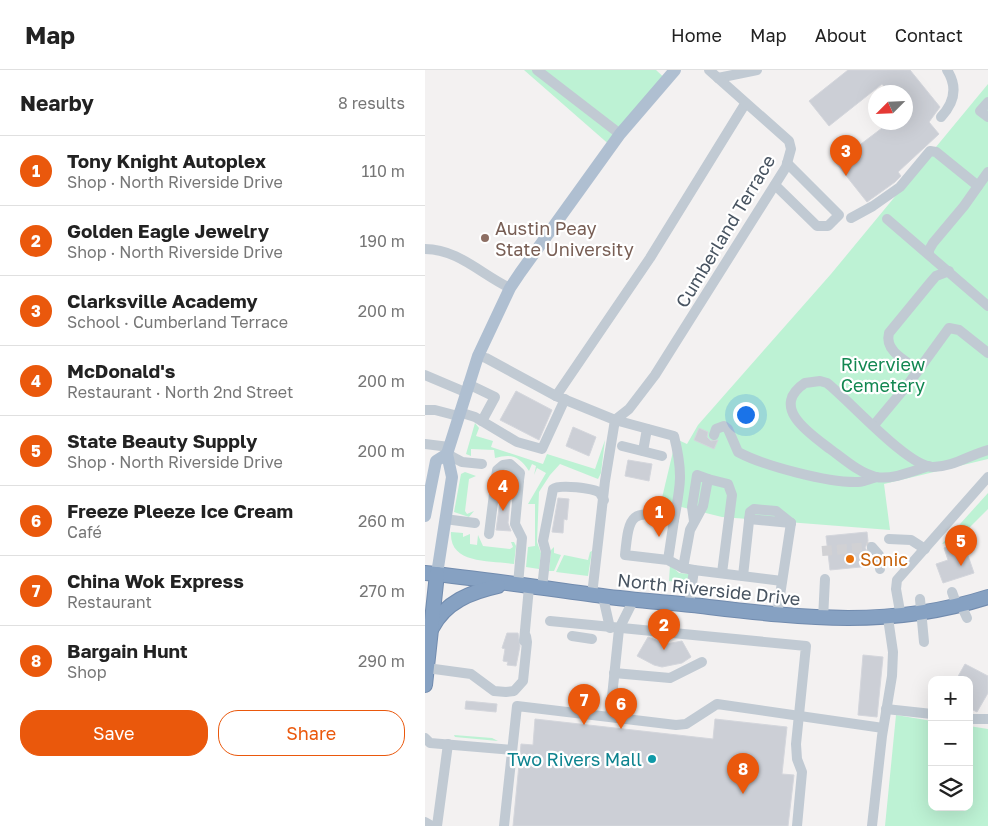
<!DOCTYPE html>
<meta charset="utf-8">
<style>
:root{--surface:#fff;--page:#f6f6f6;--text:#222;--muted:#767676;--line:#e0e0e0;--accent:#ea580c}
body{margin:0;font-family:"Golos Text",sans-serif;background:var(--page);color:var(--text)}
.controls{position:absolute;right:15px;bottom:15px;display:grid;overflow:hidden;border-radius:10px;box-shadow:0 5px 20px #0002}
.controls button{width:45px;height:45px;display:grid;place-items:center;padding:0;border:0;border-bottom:1px solid var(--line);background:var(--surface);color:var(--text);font:25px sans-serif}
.compass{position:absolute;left:443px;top:15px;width:45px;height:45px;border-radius:50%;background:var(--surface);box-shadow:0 5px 20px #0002;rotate:246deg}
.you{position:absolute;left:320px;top:344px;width:18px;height:18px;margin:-12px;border:4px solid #fff;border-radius:50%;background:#1a73e8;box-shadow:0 0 0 8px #1a73e833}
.badge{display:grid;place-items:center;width:32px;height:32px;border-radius:50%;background:var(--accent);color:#fff;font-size:16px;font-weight:700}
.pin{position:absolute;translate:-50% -41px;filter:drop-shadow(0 1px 2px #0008)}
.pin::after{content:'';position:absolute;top:26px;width:18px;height:15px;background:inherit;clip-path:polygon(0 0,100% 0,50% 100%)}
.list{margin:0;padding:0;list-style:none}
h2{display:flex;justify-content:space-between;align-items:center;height:65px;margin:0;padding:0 20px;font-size:21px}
h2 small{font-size:16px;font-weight:400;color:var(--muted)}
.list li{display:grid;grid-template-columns:32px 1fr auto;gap:15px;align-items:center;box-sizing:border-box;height:70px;padding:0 20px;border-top:1px solid var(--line)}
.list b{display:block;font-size:19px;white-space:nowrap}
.list p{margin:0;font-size:16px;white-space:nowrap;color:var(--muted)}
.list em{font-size:16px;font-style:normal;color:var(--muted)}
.actions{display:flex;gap:10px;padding:15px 20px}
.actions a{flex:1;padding:11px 0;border:1px solid var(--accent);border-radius:20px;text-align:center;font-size:18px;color:var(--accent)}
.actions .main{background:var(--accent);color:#fff}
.icon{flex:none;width:28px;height:28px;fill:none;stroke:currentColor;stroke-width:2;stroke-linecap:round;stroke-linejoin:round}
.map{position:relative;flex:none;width:563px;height:756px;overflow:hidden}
header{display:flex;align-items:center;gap:30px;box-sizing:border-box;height:70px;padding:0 25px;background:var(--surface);border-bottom:1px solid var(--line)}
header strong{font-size:24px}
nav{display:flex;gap:28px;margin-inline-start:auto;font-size:18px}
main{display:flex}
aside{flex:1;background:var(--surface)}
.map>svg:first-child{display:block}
</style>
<header>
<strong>Map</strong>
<nav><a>Home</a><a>Map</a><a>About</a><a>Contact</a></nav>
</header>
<main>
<aside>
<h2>Nearby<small>8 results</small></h2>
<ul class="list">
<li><span class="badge">1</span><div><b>Tony Knight Autoplex</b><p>Shop · North Riverside Drive</p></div><em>110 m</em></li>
<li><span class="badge">2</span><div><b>Golden Eagle Jewelry</b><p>Shop · North Riverside Drive</p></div><em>190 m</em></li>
<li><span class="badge">3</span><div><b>Clarksville Academy</b><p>School · Cumberland Terrace</p></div><em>200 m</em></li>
<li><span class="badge">4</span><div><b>McDonald's</b><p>Restaurant · North 2nd Street</p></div><em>200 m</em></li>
<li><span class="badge">5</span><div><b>State Beauty Supply</b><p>Shop · North Riverside Drive</p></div><em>200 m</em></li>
<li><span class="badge">6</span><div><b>Freeze Pleeze Ice Cream</b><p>Café</p></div><em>260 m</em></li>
<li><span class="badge">7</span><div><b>China Wok Express</b><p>Restaurant</p></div><em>270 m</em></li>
<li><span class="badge">8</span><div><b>Bargain Hunt</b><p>Shop</p></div><em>290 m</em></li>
</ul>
<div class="actions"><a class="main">Save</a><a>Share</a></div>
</aside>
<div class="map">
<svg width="563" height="756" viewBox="0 0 563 756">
<rect width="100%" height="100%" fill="#f3f1f1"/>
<g fill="#bdf2d4">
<polygon points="99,0 231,0 245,13 187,77"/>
<polygon points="563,14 563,389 459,414 465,460 297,447 236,432 251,369 262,374 273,355 406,204"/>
<path d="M50 353 54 358 51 366 68 371 66 377 118 394 122 384 170 399 180 370 176 403 173 409 135 394 125 405 114 422 112 472 116 483 114 499 101 497 103 477 110 476V434H103L121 403 112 398 109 405 111 396 107 394 104 401C95 387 87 383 70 388L69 380 46 379V386L41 384Z"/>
<polygon points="40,402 51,406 44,409 40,441 42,444 49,441 44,447 29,442 36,404"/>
<polygon points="563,423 563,439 532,470 517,474"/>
<path d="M26 462 38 463V467L45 464V474L52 475 53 465 58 476 85 479 88 477 86 472H89L91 476 89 494C66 490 24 495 26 462Z"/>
<polygon points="129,477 129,483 136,485 129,501 124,501 126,480"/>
<polygon points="167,481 163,506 131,502 139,485 163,490 165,482"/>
<polygon points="245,495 254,503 265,504 271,515 244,511"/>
<polygon points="471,645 507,651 507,737 544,737 544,656 563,659 563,756 460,756"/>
<polygon points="29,665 67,668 73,671 30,667"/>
</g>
<g fill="#cccfd6" stroke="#d4d6dc">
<polygon points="423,0 485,0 515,37 504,52 514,64 473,102 476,106 470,112 442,132 411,93 465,52 480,52 480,22 464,22 457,14 404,56 384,31"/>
<polygon points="91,321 127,340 114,370 75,350"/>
<polygon points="148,357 171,367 164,386 141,376"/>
<polygon points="274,358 283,362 282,367 286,371 293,370 289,379 269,370"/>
<polygon points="203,390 227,394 224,411 200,406"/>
<polygon points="77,417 86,418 83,453 86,461 71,460"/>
<polygon points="133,428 144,429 142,450 139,449 138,463 127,462"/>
<polygon points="442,462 443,471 440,478 445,485 446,496 405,500 401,466"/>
<polygon points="538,471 549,503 518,513 511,494 523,490 519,478"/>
<polygon points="82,563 93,563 95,576 91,596 82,595 83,592 78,591 80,579 77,578"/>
<polygon points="223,567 241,574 257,571 266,587 257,593 237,597 229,595 212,586"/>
<polygon points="438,585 458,587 452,647 433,645"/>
<polygon points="540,594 563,606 563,623 552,642 544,638 544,610 531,610"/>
<polygon points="41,631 72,634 71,642 40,639"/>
<polygon points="110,649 288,669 290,649 362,657 357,704 369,705 363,756 88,756 96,674 108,675"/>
</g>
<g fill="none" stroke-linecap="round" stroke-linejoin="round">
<polyline stroke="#d1d1d4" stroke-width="10" stroke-dasharray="10 5" stroke-linecap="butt" points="397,481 447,477"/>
<g stroke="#718bae" stroke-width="16">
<g id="highway">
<path d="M0 503C59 509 118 518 177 526 206 530 237 532 267 535 371 547 460 560 563 527"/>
<path d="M7 558C20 532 46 522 73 516"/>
<polyline points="0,615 12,504"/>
</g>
</g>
<g stroke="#c1cad3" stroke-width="10">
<polyline points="112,0 195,64"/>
<polyline points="293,8 332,0"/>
<polyline points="563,32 555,41 563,47"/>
<path d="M516 47C529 33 533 17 522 0"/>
<polyline points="350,115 392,156 403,156 414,145 362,93"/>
<polyline points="426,148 448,136 475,117 505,81 511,82 553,116"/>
<polyline points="462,149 563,236"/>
<path d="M0 179C33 179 57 205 85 218"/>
<polyline points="504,184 504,180 508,173 539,136 563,102"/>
<path d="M53 286 61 288 131 326 190 350 249 366C258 402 256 414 249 450"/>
<path d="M494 300C481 291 459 281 464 263L505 213 511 206 524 201"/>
<polyline points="0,305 40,322"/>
<polyline points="43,314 70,327 57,351"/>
<polyline points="131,326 225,188 320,34"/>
<polyline points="0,340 10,340 33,346"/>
<polyline points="34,342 50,347 92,372 117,379 140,329"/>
<polyline points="449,355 484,313 524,258 534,260 563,283"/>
<path d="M289 365 291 359 299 356 303 359 313 382C339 396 404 413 433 412 439 412 445 409 451 407"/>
<polyline points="0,374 24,377"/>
<polyline points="197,376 237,386"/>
<polyline points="218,381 222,359"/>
<polyline points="22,384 37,392 57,394"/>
<path d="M504 396C488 401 467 410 451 407 434 403 419 389 405 379 385 364 344 337 380 313L395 311 402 313C424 330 483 397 508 397 528 397 544 385 563 380"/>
<polyline points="70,411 84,404 94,411 90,454 97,468 93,515"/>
<polyline points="20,449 50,453"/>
<polyline points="324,449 366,453"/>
<polyline points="269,451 267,437 272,405 283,409"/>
<polyline points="64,464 72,400 78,395 85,394 95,403 94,410"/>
<polyline points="464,469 486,470 500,479"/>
<polyline points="447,477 454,485 455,499"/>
<path d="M243 490 249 450C206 438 204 444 200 485L243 490 258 498"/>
<polyline points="269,500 258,498 265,460 278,436 283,409 303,414 307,425 297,503"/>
<polyline points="318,506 325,442 329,439 351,441 366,453"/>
<path d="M117 518 121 482 118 471 128 419C134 414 169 418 175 423 175 424 179 429 179 430"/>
<polyline points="527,522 532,536"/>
<polyline points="167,525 180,411 190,350 204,339 230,305 361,97 366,79 364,71 284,0"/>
<polyline points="178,527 185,558"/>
<polyline points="495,529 499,572"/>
<polyline points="264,535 269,500 357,511"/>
<polyline points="536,535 542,548"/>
<polyline points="352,545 366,453"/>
<polyline points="476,547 471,519 472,510 563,407"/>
<polyline points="398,549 400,509"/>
<polyline points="125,551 381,576 371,674 372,689 377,702 372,756"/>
<polyline points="147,566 167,569"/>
<polyline points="99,571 104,517"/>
<polyline points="2,598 46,604 69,621 81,622 89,621 98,611 102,572 101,566"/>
<polyline points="189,603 245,608 277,592"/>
<polyline points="461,639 507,644"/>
<polyline points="185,646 194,559 209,529"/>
<polyline points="544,649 563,649"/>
<polyline points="0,668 5,673 87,680"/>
<polyline points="0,752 7,756"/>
<polyline points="12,756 23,674"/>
<polyline points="79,756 92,636 251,655 261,654 292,634 458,658"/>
<polyline points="447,756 457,666 467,606 468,582 463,548"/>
</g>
<g stroke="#afbfd1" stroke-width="12">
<polyline points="0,446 11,391 22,384"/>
<polyline points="12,504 27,407 22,384 53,286 85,218 95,203 195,64 250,0"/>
</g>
<use href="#highway" stroke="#86a1c2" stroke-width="14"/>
</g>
<circle fill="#8d6e63" stroke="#fff" stroke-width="2" cx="60" cy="168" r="5"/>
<circle fill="#e8710a" stroke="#fff" stroke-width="2" cx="425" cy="489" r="5"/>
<circle fill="#0f9aa8" stroke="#fff" stroke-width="2" cx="227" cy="689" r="5"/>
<g text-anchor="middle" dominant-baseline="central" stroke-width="4.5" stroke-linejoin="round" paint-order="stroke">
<g font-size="18" fill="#785e54" stroke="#fff" text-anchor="start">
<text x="70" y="158">Austin Peay<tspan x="70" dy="21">State University</tspan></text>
</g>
<g font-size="18" fill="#475360" stroke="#fff">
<text transform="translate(300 161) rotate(-59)">Cumberland Terrace</text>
<text transform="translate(284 519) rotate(6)">North Riverside Drive</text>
</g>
<g font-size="18" fill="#128751" stroke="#fff">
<text x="458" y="294">Riverview<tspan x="458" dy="21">Cemetery</tspan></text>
</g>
<g font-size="18" fill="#c56008" stroke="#fff" text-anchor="start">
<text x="435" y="489">Sonic</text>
</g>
<g font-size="18" fill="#0d838f" stroke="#fff" text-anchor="end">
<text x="217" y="689">Two Rivers Mall</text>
</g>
</g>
</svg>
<div class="controls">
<button>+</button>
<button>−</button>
<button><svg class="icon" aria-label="layers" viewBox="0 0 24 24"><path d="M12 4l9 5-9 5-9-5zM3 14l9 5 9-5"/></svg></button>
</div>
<svg class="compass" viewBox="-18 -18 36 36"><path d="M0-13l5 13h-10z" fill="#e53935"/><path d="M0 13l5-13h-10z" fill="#767676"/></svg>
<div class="you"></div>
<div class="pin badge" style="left:234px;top:467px">1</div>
<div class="pin badge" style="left:239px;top:580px">2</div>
<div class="pin badge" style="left:421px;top:106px">3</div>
<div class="pin badge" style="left:78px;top:441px">4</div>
<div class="pin badge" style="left:536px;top:496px">5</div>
<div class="pin badge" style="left:196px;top:659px">6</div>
<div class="pin badge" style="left:159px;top:655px">7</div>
<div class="pin badge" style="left:318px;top:724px">8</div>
</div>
</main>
